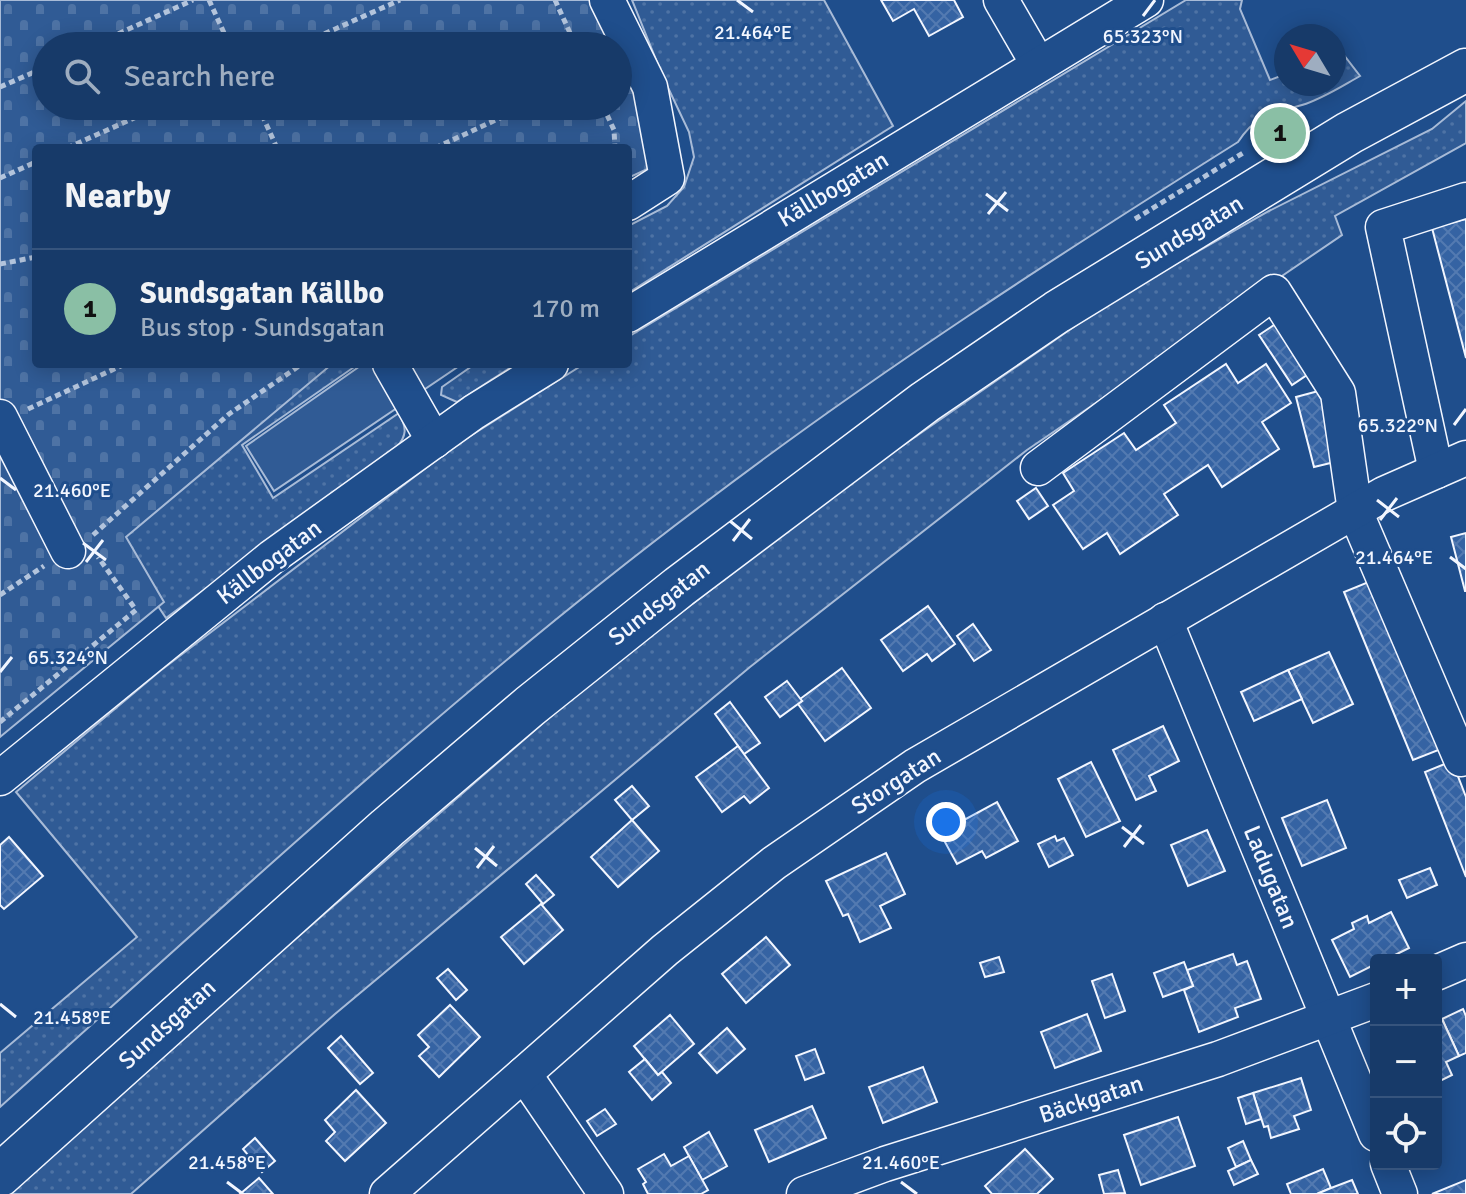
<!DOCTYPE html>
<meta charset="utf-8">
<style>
:root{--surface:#173a69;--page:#244571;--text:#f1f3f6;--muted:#9eadc0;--line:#36547d;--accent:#8abfa5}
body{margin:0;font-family:Signika,sans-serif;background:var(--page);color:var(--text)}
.controls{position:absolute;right:24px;bottom:24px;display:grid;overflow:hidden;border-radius:8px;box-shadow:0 4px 20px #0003}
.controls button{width:72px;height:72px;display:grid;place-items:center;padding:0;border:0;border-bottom:2px solid var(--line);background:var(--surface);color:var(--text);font:40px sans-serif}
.compass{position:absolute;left:1274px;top:24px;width:72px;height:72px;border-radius:50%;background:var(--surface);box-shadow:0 4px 20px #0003;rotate:308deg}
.you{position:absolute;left:946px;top:822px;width:28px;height:28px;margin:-20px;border:6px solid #fff;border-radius:50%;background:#1a73e8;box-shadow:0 0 0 12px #1a73e833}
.badge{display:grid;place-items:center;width:52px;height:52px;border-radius:50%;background:var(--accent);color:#111;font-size:26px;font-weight:700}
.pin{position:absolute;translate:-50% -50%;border:4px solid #fff;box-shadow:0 2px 8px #0006}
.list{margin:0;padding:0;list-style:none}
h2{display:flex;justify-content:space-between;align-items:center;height:104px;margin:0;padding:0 32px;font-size:34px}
h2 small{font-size:26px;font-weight:400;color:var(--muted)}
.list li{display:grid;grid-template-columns:52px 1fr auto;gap:24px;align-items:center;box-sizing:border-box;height:120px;padding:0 32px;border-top:2px solid var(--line)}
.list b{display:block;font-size:30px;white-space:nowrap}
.list p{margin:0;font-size:26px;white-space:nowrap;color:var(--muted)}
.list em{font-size:26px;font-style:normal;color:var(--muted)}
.icon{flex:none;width:44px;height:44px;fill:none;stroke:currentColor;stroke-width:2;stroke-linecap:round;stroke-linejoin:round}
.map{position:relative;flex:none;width:1466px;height:1194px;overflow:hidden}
.search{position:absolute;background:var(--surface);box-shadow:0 4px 20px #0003;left:32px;top:32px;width:600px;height:88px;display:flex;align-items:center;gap:20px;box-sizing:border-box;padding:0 28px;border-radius:44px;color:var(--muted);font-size:30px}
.panel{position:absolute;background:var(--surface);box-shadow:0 4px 20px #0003;left:32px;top:144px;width:600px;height:224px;border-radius:8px}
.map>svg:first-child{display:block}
</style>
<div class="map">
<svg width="1466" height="1194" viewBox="0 0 1466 1194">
<defs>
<pattern id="grass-dots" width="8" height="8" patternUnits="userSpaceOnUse" patternTransform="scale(2)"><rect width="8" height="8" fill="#305b95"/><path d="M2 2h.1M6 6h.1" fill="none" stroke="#4e73a5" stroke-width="1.8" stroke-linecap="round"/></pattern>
<pattern id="cemetery-stones" width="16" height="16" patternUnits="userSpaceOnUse" patternTransform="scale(2)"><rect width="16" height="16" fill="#305b95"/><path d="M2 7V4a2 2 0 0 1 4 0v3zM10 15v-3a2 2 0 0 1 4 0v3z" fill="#4e73a5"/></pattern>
<pattern id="building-cross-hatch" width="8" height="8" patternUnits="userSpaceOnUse" patternTransform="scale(2)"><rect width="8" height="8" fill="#3563a3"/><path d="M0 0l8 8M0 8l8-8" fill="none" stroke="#537ab1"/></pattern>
</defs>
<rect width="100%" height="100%" fill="#1f4e8c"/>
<g fill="url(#grass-dots)" stroke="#a8bbd7" stroke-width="2">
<polygon points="632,0 824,0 893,126 628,293 628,226 667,206 684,187 694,157 689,132 663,77"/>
<path d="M1186 0H1242L1240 9 1270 80 1286 74V84H1334V53L1340 50 1360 76C1342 86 1322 99 1302 105 1272 114 1257 113 1238 142 1055 257 874 374 702 505 456 690 229 902 0 1107V1053L137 937 16 792 160 671 456 445 584 364H628V337Z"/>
<polygon points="1466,101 1466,143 1335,216 1342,235 1027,450 750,667 335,1014 131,1194 8,1194 191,1030 581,690 853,480 1114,299 1269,211 1432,129"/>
<path d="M327 364 357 365 242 445 273 498 399 413C407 428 407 436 396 448L166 618 114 540Z"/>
<polygon points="475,364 516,364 457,402 441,395 442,387"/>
</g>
<polygon fill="url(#cemetery-stones)" stroke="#a8bbd7" stroke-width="2" points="0,0 593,0 614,46 46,46 46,106 618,106 618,54 667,160 628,178 628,148 36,148 36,364 332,364 126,537 164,602 0,737"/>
<polygon fill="#305b95" stroke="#a8bbd7" stroke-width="2" points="363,364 462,364 274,491 246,446"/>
<g fill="url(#building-cross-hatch)" stroke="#f2f6ff" stroke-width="2">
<polygon points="881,0 954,0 963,17 929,36 914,9 893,21"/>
<polygon points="1466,219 1466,358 1432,228"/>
<polygon points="1283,319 1316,369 1292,385 1259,335"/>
<polygon points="1226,364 1238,383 1266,364 1291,403 1262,422 1279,449 1222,487 1208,465 1164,494 1178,515 1120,554 1107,533 1083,549 1053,505 1074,491 1063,473 1124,433 1136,450 1176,423 1164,405"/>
<polygon points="1326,389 1343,460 1314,467 1296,397"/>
<polygon points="1036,488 1048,506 1029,519 1017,501"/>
<polygon points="1466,533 1466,591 1465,591 1451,537"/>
<polygon points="1371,581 1441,749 1413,760 1344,592"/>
<polygon points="928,606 955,644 932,661 927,654 903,671 881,640"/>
<polygon points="973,624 991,650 974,661 957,636"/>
<polygon points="1329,652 1353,704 1313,723 1288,670"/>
<polygon points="842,668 871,708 825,741 798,704 802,701 800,699"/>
<polygon points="1288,670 1302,699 1254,721 1241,692"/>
<polygon points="787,681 802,701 780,717 765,697"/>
<polygon points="730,702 760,743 744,754 715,714"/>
<polygon points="1163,726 1179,761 1149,776 1156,791 1136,800 1113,750"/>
<polygon points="738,746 769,788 750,803 744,796 722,812 696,777"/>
<polygon points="1452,761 1466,797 1466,877 1425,772"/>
<polygon points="1091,762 1120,821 1086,837 1058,779"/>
<polygon points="632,786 649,806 632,820 615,800"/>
<polygon points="1327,800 1346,848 1302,866 1282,818"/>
<polygon points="997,802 1018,841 986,858 982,851 957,864 940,833"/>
<polygon points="632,820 659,851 618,887 591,857"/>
<polygon points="1207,830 1225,871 1188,886 1171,845"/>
<polygon points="1055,836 1057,841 1064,838 1073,855 1049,867 1038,844"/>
<polygon points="9,837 43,876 4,909 0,905 0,845"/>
<polygon points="886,853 905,894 880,906 891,928 860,942 848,914 843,916 826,881"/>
<polygon points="1430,868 1437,885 1407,898 1399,880"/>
<polygon points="536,875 554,895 543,904 526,884"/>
<polygon points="541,904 563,930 524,964 501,937"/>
<polygon points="1391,912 1409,948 1385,960 1376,960 1376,964 1350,977 1332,940 1354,929 1352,923 1367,916 1369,923"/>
<polygon points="766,937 790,965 746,1003 722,974"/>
<polygon points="1233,954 1237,965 1247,961 1261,999 1235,1008 1238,1017 1199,1032 1184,990 1193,986 1187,970"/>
<polygon points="999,957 1004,972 985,977 980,963"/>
<polygon points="1184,962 1193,986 1163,997 1154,973"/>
<polygon points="448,969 467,990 456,1000 437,978"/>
<polygon points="1112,974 1125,1011 1105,1018 1092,981"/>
<polygon points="450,1005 480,1037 439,1077 419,1056 429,1047 418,1035"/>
<polygon points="1463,1009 1466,1016 1466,1053 1459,1056 1442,1019"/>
<polygon points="1087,1014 1101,1051 1055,1068 1041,1032"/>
<polygon points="670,1015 694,1044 658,1075 634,1046"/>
<polygon points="1442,1019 1459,1056 1446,1062 1452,1075 1436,1083 1436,1022"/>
<polygon points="727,1028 745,1049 717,1073 699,1053"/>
<polygon points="341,1036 373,1073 360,1084 328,1048"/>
<polygon points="815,1049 824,1073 805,1080 796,1056"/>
<polygon points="645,1059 658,1075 662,1072 671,1083 652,1100 629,1072"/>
<polygon points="923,1067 937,1102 883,1123 869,1087"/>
<polygon points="1301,1078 1311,1110 1294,1116 1299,1129 1271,1138 1268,1126 1264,1127 1253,1093"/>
<polygon points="356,1090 386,1123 345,1161 326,1141 335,1132 325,1120"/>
<polygon points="1253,1093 1261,1119 1246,1124 1238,1098"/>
<polygon points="812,1106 826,1138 769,1162 755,1130"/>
<polygon points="605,1109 616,1124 597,1136 587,1121"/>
<polygon points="1178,1117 1195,1166 1141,1185 1124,1135"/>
<polygon points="709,1132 727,1166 702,1180 684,1147"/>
<polygon points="255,1138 275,1161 262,1172 243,1149"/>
<polygon points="1243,1141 1251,1160 1236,1167 1228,1148"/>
<polygon points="1025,1149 1053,1179 1037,1194 992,1194 985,1186"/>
<polygon points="664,1154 671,1166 689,1156 708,1190 701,1194 648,1194 643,1184 646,1182 638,1169"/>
<polygon points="1251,1160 1258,1174 1234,1185 1228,1171"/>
<polygon points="1323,1169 1331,1188 1317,1194 1291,1194 1287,1184"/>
<polygon points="1118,1170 1125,1193 1104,1194 1099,1175"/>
<polygon points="259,1178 273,1194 240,1194"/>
<polygon points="1352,1180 1358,1194 1317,1194 1331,1188"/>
<polygon points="1466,1180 1466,1194 1432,1194"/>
</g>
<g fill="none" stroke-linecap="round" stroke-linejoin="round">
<g stroke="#f2f6ff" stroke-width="37">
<g id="minor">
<polyline points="607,0 650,87 667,178 628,203"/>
<polyline points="1001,0 1038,64"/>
<polyline points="628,315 1146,0"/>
<polyline points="390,364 434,441"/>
<polyline points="0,417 68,551"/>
<polyline points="1038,468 1274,292 1338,393 1355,511 1461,759 1466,756"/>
<polyline points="1436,471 1383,227 1466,200"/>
<polyline points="1165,620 1376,1134"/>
<polyline points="0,778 272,557 474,412 551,364"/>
<polyline points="1436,973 1466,960"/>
<polyline points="524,1074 606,1194"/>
<polyline points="1388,1164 1400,1194"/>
<polyline points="387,1194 665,950 774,863 915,766 1384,494 1466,458"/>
<polyline points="804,1194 885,1164 1218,1059 1376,1000"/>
</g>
</g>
<g stroke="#f2f6ff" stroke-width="45">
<polyline id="major" points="0,1175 387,828 530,706 679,587 925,402 1057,312 1349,133 1466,70"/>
</g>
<g stroke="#b3c4dc" stroke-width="5" stroke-dasharray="6 4" stroke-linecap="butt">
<polyline points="209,0 230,46"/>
<polyline points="555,0 576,46"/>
<polyline points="91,46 193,0"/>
<polyline points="297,46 400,0"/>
<polyline points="0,87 46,67"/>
<polyline points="258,106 277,148"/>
<polyline points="603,106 614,130 615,148"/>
<polyline points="67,148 161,106"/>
<polyline points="435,148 526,106"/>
<polyline points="0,178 36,162"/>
<polyline points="1135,219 1243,153"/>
<polyline points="0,264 36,257"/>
<polyline points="28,409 125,364"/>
<polyline points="93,535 229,414 302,364"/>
<polyline points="0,595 44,566"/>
<polyline points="0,722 136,610 98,557"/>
</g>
<use href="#minor" stroke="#1f4e8c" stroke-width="34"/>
<use href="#major" stroke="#1f4e8c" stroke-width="42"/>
</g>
<path fill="none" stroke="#f2f6ff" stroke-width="3" d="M737 0 753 12M1143 16 1155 0M986 194 1008 211M988 214 1006 192M1454 425 1466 409M0 478 16 490M1377 500 1399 517M1380 520 1397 498M730 521 752 539M733 541 750 519M83 543 106 560M1450 557 1466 569M86 562 103 540M0 672 12 657M1122 827 1144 844M1124 847 1141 825M475 848 497 866M477 868 494 846M0 1004 16 1017M227 1182 243 1194M901 1182 917 1194"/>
<g text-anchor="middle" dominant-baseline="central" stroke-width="6" stroke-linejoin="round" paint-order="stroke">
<g font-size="24" fill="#f2f6ff" stroke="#1f4e8c">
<text transform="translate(833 189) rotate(-31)">Källbogatan</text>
<text transform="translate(1189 232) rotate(-31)">Sundsgatan</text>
<text transform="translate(269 562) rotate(-37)">Källbogatan</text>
<text transform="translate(659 603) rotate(-38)">Sundsgatan</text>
<text transform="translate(896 781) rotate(-33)">Storgatan</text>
<text transform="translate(1271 877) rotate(68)">Ladugatan</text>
<text transform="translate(167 1024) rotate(-42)">Sundsgatan</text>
<text transform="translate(1091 1099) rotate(-18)">Bäckgatan</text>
</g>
</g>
<g font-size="20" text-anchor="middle" fill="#f2f6ff" stroke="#1f4e8c" stroke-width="6" stroke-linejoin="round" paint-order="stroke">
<text x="753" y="39">21.464°E</text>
<text x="1143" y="43">65.323°N</text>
<text x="1398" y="432">65.322°N</text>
<text x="72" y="497">21.460°E</text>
<text x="1394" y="564">21.464°E</text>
<text x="68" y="664">65.324°N</text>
<text x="72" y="1024">21.458°E</text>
<text x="227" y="1169">21.458°E</text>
<text x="901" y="1169">21.460°E</text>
</g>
</svg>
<div class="controls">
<button>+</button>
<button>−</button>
<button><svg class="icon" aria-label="locate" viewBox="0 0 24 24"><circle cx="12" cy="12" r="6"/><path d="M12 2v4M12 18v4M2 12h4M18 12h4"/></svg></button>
</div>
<svg class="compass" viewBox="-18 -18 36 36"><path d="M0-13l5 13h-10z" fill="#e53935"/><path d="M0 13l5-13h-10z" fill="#9eadc0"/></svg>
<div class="you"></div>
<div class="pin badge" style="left:1280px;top:133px">1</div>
<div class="search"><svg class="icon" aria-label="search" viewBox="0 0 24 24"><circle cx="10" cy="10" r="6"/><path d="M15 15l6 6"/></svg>Search here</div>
<section class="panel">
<h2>Nearby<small></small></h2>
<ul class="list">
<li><span class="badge">1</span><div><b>Sundsgatan Källbo</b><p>Bus stop · Sundsgatan</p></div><em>170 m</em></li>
</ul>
</section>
</div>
